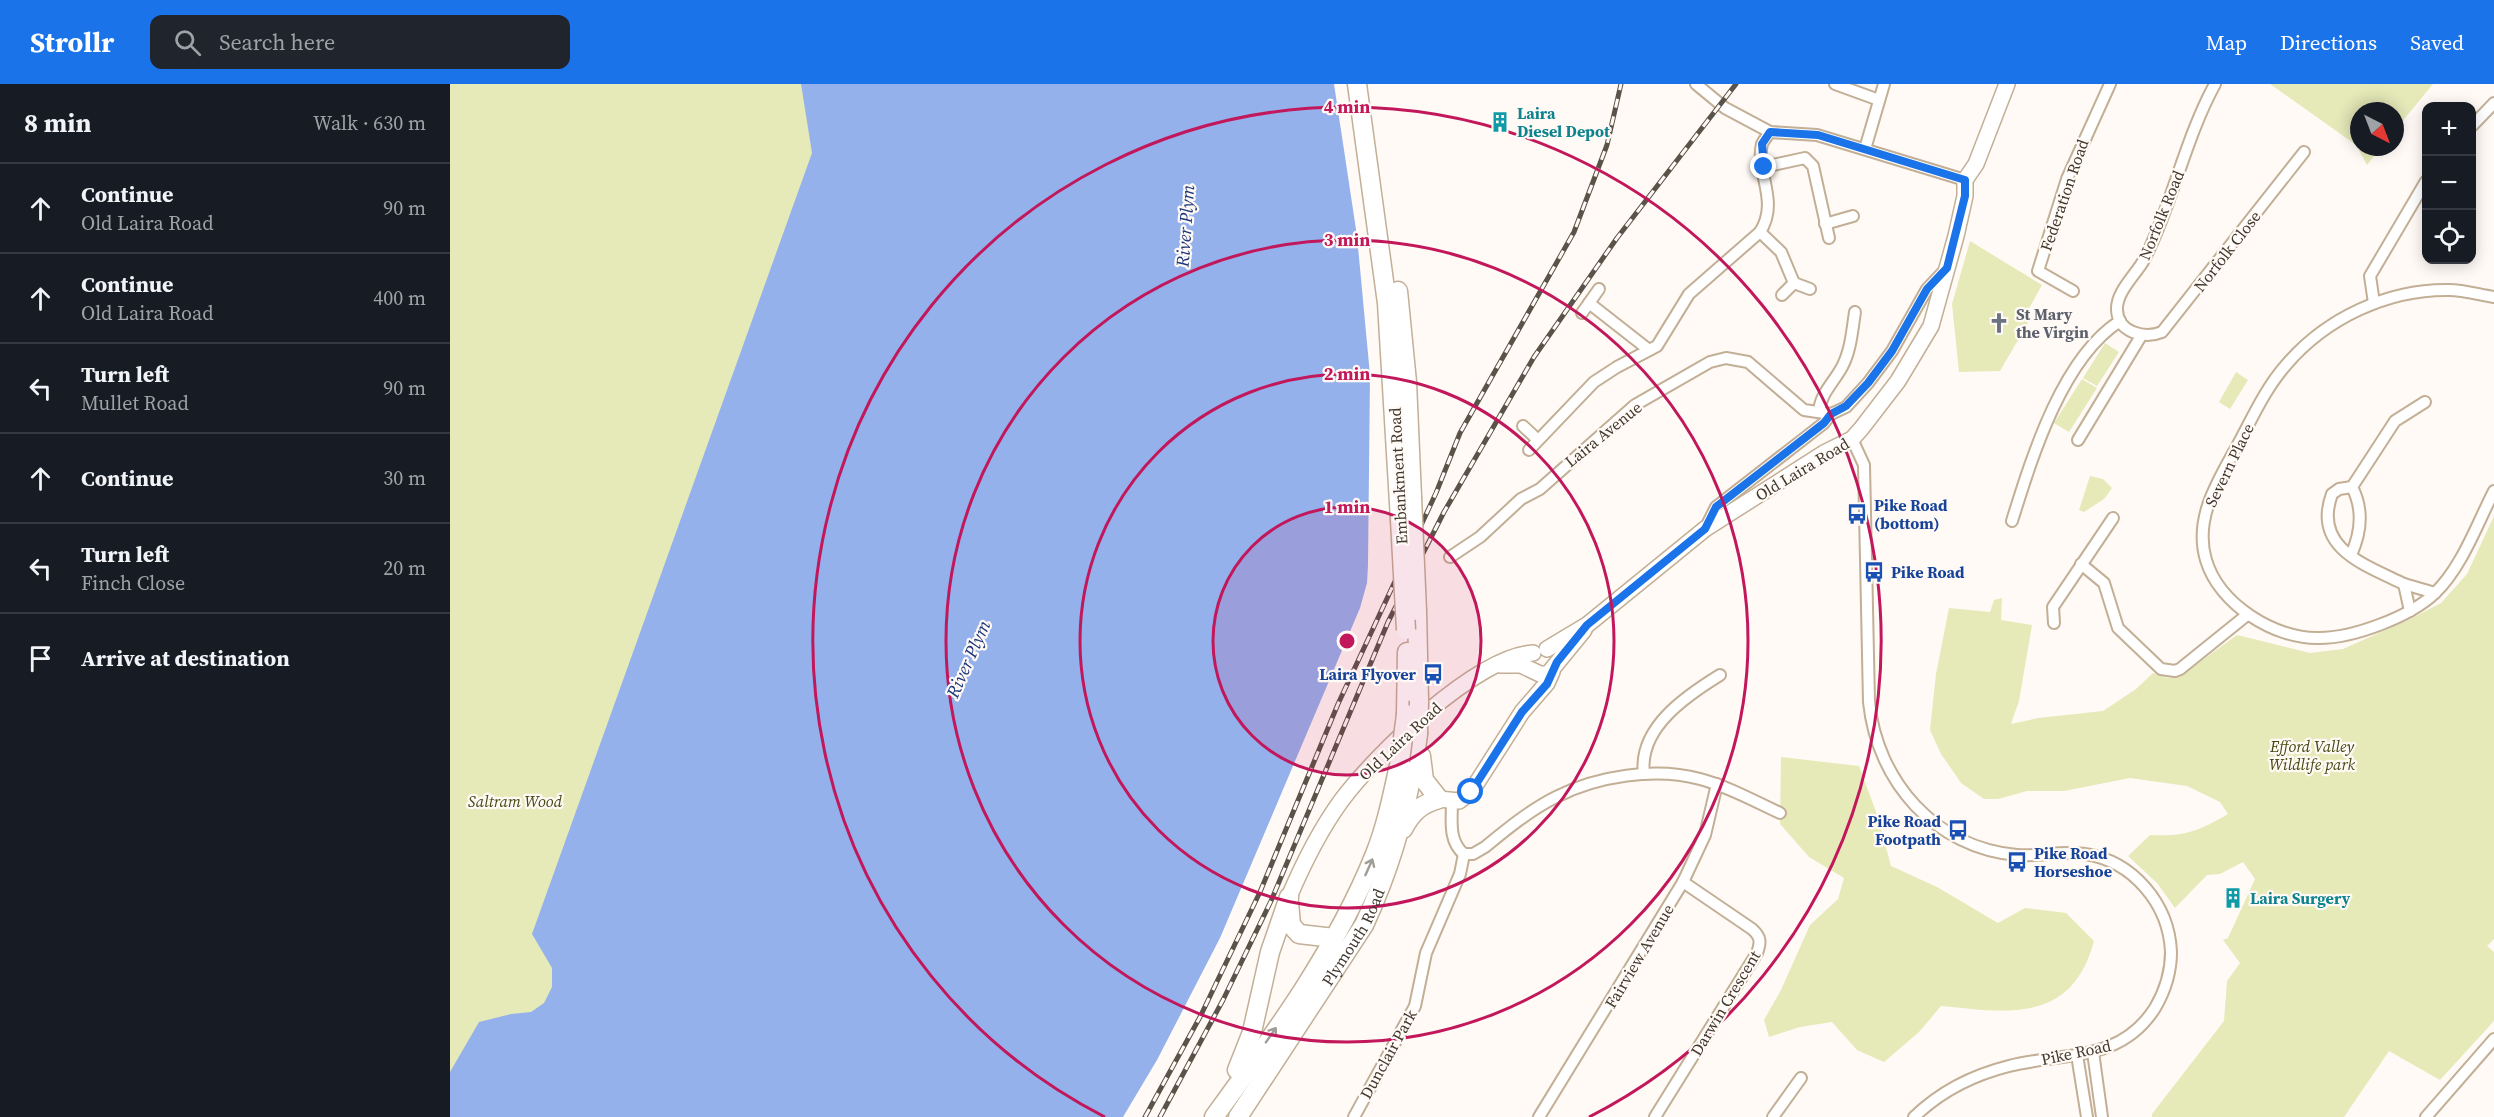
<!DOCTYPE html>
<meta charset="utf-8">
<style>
:root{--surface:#171b24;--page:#20242c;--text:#f1f3f6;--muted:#9ea1a6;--line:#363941;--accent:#1a73e8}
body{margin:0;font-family:"Source Serif 4",serif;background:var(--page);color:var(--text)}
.controls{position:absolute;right:18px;top:18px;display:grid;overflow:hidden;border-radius:12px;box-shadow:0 3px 15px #0003}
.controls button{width:54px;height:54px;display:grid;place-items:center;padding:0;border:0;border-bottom:2px solid var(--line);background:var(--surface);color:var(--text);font:30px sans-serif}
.compass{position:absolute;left:1900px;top:18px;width:54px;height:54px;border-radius:50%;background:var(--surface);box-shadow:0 3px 15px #0003;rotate:138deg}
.stop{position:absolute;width:18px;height:18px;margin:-14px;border:4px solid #1a73e8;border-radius:50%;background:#fff}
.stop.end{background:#1a73e8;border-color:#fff;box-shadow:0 2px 6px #0008}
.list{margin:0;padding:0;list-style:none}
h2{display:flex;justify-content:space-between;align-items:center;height:78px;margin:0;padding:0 24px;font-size:26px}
h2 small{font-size:20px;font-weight:400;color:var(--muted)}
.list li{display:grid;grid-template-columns:39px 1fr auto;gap:18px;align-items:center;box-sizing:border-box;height:90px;padding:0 24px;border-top:2px solid var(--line)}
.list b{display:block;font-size:22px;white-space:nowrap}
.list p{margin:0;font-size:20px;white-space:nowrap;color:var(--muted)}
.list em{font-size:20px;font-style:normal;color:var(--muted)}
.icon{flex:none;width:33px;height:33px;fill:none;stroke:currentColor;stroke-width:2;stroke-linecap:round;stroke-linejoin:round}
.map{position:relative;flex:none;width:2044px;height:1033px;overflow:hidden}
header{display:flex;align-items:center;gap:36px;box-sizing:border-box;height:84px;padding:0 30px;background:var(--accent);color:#fff}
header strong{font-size:28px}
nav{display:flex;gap:33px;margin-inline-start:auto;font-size:21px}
.search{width:420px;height:54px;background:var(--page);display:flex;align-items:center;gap:15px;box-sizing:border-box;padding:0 21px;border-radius:12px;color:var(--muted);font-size:22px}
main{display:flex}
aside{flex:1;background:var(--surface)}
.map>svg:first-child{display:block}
</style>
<header>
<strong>Strollr</strong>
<div class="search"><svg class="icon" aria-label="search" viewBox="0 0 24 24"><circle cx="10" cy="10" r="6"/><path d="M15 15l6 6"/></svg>Search here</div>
<nav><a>Map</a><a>Directions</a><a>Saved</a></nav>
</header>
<main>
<aside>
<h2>8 min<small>Walk · 630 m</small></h2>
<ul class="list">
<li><svg class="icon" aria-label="ahead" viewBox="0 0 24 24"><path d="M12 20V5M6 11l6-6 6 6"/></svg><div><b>Continue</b><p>Old Laira Road</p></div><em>90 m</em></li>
<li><svg class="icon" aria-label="ahead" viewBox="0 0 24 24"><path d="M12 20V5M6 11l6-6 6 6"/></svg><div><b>Continue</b><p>Old Laira Road</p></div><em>400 m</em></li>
<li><svg class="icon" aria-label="left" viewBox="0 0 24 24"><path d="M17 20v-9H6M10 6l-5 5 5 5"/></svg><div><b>Turn left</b><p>Mullet Road</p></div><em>90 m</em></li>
<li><svg class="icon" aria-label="ahead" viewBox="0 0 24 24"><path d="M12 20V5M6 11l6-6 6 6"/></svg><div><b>Continue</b></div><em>30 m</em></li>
<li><svg class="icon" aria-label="left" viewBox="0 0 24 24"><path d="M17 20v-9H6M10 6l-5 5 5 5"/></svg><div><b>Turn left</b><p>Finch Close</p></div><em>20 m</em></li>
<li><svg class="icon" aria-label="arrive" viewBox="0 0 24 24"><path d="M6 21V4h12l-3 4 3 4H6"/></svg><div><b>Arrive at destination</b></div></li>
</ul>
</aside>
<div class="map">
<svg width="2044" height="1033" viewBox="0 0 2044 1033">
<rect width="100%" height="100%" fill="#fffaf5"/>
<g fill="#e6eab9">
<polygon points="0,0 648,0 720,168 0,1033"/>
<polygon points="1820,0 1983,0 1945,46 1945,27 1909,27 1909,63 1931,63 1917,81 1906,61"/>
<polygon points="1520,157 1592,201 1577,228 1578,239 1550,287 1509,288 1502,220"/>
<polygon points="1655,259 1669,268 1647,302 1633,294"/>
<polygon points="1786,288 1798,296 1780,325 1769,318"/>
<polygon points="1632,295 1647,304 1619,348 1604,339"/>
<polygon points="1640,392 1653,395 1662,404 1654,415 1634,428 1629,426"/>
<path d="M2044 432V855L2037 862 2044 868V937L1990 996 1939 967 1894 1033H1702V1030L1774 937 1777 897 1790 879 1773 856 1778 854 1805 795 1793 778 1770 790 1757 791 1725 824 1707 799 1678 772 1700 751C1734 753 1749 747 1778 730L1770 718 1737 702 1680 694 1614 707H1577L1548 715H1534L1511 699 1491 670 1480 646 1486 590 1499 524 1540 528 1544 516 1552 514 1551 536 1582 541 1569 617 1561 640 1588 634 1653 627 1686 605 1703 589 1718 594 1732 591 1787 551 1860 569 1893 565 1960 535 1991 519 2017 490Z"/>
<path d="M1331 673 1409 682 1428 733 1441 782 1487 803 1548 839 1575 824 1616 829 1644 857C1622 939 1560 929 1491 922L1469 948 1434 978 1407 966 1382 938 1350 943 1319 953 1314 936 1331 906 1360 841 1388 815 1394 794 1359 773 1330 740Z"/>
</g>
<polygon fill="#94b1ec" points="351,0 884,0 907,152 920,291 918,481 917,499 910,524 770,854 707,976 673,1033 0,1033 0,988 29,938 61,930 81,928 94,919 102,903 102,884 82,850 362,69"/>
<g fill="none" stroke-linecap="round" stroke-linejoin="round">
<g stroke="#c2af96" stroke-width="14">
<g id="street">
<polyline points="1246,0 1275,24 1320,48 1367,51 1515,96"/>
<polyline points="1385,0 1429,16"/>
<path d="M1765 0C1735 55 1723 118 1695 174 1687 190 1666 207 1667 226 1668 249 1695 255 1712 248L1854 68"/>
<polyline points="2022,42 2044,19"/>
<polyline points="1415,65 1434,0"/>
<polyline points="1314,83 1355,74 1363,82 1379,154"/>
<polyline points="1375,140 1403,132"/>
<polyline points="1310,148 1331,168 1344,199"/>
<polyline points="1623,207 1588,187 1617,95 1660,0"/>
<polyline points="1332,211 1344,199 1360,205"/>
<path d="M2044 213C2030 211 2014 206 1999 206 1938 205 1876 234 1836 281 1814 306 1801 337 1785 366 1766 400 1744 436 1756 476 1769 520 1824 555 1869 554 1903 554 1960 533 1985 509 2012 483 2027 440 2044 407"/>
<polyline points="1139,219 1199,266"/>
<polyline points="1924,219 1920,192 1976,97"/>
<polyline points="1132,229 1149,205"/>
<path d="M1369 328C1370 310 1384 298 1392 283 1401 266 1402 247 1405 228"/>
<polyline points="1073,342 1088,356"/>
<path d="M1402 355 1414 381 1419 618C1427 697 1485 764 1567 771 1590 773 1613 766 1635 770 1683 777 1719 820 1721 868 1721 887 1715 907 1705 924 1670 979 1614 968 1559 982 1523 991 1491 1007 1464 1033"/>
<polyline points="1628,356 1691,252"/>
<path d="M1079 366 1144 298 1167 283 1207 262 1239 210 1310 148C1330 117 1305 88 1312 60 1314 56 1318 51 1320 48"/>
<polyline points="1902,403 1945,337 1975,318"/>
<path d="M1562 437C1582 373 1612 274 1670 237"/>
<polyline points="1255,445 1266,423 1374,339 1381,330 1396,323 1418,299 1442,267 1477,205 1495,186"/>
<path d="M1901 471C1911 449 1914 426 1902 403L1889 405 1882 410C1862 464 1915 481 1954 500L1960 527"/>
<polyline points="1000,473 1030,453 1071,415 1090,405 1185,321 1260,278 1276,274 1298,278 1354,326 1381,330"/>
<polyline points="1631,480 1654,499 1668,544 1711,585 1725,587 1730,585 1797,531"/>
<polyline points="1954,500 1985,509"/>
<polyline points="1604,539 1603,523 1663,434"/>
<path d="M1194 690C1188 644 1236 612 1270 591"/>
<path d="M1002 717C1002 736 998 757 1014 770H1023L1035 763C1057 745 1080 726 1106 713 1147 692 1205 683 1250 695 1277 702 1304 717 1330 729"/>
<polyline points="1643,968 1652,1033"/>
<polyline points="1627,971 1637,1033"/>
<polyline points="904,1033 965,922 976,869 1010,790 1014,770"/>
<polyline points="1089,1033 1233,798 1255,751 1267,700"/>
<path d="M1205 1033 1307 869C1311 858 1311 853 1302 845L1233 798"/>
<polyline points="1323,1033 1351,994"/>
<polyline points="1976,1033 2044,955"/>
</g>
</g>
<g stroke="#c2af96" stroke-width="18">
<g id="secondary">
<polyline points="1097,565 1137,541 1255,445 1374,369 1402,355 1411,345 1448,297 1481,242 1506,152 1515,112 1515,96 1526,80 1557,0"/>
<polyline points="1050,581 1071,581 1090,590 1098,590 1134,546"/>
<polyline points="989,715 1009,717 1021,708 1072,628 1097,599 1102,588"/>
<path d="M839 813C853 780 870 746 891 717 925 671 1026 573 1083 569"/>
</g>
</g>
<g stroke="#c2af96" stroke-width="21">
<g id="primary">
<polyline points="907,0 937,219 950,436"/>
<polyline points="948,207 957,298 962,413"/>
<polyline points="967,527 969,617"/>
<polyline points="956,630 957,568"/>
<path d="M953 745C962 728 971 720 989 715L974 696 971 672"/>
<polyline points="839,818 841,841 849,850 884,854"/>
<polyline points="787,986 802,948 820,868 839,813"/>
<path d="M764 1033C824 951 887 865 925 770 937 740 943 708 950 677"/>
<path id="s1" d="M788 1033 914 841C942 781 960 716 968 650"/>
</g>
</g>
<use href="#street" stroke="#fff" stroke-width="10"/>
<use href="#secondary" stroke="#fff" stroke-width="15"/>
<use href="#primary" stroke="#fff" stroke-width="18"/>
<g stroke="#5a5349" stroke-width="5">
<g id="rail">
<polyline points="695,1033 750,933 810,808 888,620 986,409 1010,349 1124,148 1157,61 1171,0"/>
<polyline points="710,1033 773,916 821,817 938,538 994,428 1084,273 1167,154 1286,0"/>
</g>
</g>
<use href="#rail" stroke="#fffaf5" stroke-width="3" stroke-dasharray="9" stroke-linecap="butt"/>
<g stroke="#c2af96" stroke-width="21" stroke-linecap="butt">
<g id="primary-bridge">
<polyline points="962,413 967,527"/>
<polyline points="950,436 956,546"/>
<polyline points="968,650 969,617"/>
<polyline points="950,677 956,630"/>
</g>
</g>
<use href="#primary-bridge" stroke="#fff" stroke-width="18"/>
</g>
<defs><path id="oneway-shaft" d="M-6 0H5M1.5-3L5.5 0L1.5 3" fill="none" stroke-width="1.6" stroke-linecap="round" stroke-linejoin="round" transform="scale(1.5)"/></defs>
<g stroke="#a09c96">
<use href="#oneway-shaft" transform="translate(919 783) rotate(-66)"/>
<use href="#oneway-shaft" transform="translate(821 951) rotate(-55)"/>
</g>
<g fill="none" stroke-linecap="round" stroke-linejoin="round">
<polyline stroke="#1a73e8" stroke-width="8" points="1021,708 1072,628 1097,600 1107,578 1137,541 1255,445 1266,423 1374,339 1381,330 1396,322 1418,299 1442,267 1477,205 1497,184 1515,112 1515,96 1368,51 1320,48 1312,60 1314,83"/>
</g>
<circle cx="897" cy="557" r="134" fill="#c2185b" fill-opacity=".12"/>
<g fill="none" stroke="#c2185b" stroke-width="3">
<circle cx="897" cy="557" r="134"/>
<circle cx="897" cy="557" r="267"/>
<circle cx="897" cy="557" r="401"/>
<path d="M655 1033A534 534 0 1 1 1139 1033"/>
</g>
<defs>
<g id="building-bare" transform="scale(1.62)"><path d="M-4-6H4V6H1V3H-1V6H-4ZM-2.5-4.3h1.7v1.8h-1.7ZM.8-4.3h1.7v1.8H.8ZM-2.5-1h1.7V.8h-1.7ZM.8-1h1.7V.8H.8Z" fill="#0f9aa8" stroke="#fffaf5" stroke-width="2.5" paint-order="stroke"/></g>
<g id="church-bare" transform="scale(1.62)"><path d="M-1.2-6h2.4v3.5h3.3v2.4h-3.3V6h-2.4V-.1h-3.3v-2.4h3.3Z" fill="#6b7280" stroke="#fffaf5" stroke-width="2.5" paint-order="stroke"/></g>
<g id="bus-bare" transform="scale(1.62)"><path d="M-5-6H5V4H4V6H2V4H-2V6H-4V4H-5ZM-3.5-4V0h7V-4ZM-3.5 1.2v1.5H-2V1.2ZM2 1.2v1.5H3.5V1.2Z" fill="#1a4fb4" stroke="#fffaf5" stroke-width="2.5" paint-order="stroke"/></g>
</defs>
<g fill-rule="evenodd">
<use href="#building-bare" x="1050" y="38"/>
<use href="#church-bare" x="1549" y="239"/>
<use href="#bus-bare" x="1407" y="430"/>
<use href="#bus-bare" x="1424" y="488"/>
<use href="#bus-bare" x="983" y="590"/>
<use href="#bus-bare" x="1508" y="746"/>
<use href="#bus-bare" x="1567" y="778"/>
<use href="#building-bare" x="1783" y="814"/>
</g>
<g text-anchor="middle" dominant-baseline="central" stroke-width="4.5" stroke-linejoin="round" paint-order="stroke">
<g font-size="16" font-weight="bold" fill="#0d838f" stroke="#fffaf5" text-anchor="start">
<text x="1067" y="29">Laira<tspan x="1067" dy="18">Diesel Depot</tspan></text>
<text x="1800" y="814">Laira Surgery</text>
</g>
<g font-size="16" fill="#40382e" stroke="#fffaf5">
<text transform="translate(1614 111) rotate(-71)">Federation Road</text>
<text transform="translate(1711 131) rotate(-68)">Norfolk Road</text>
<text transform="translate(1777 167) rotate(-52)">Norfolk Close</text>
<text transform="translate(1153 350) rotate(-39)">Laira Avenue</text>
<text transform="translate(1779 381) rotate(-64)">Severn Place</text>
<text transform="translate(1352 385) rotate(-31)">Old Laira Road</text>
<text transform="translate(948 392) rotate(-93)">Embankment Road</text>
<text transform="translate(950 657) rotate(-43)">Old Laira Road</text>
<text stroke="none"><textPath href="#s1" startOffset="214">Plymouth Road</textPath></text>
<text transform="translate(1189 872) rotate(-59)">Fairview Avenue</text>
<text transform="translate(1275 919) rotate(-59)">Darwin Crescent</text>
<text transform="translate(1626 968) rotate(-12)">Pike Road</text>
<text transform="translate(938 970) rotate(-61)">Dunclair Park</text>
</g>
<g font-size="16" font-weight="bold" fill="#5b616d" stroke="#fffaf5" text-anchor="start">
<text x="1566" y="230">St Mary<tspan x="1566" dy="18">the Virgin</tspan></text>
</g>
<g font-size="16" font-weight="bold" fill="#164399" stroke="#fffaf5" text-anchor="start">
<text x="1424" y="421">Pike Road<tspan x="1424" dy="18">(bottom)</tspan></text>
<text x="1441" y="488">Pike Road</text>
<text x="966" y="590" text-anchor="end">Laira Flyover</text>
<text x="1491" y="737" text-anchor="end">Pike Road<tspan x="1491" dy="18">Footpath</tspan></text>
<text x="1584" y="769">Pike Road<tspan x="1584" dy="18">Horseshoe</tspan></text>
</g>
<g font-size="16" font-style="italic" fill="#474913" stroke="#fffaf5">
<text x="1862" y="662">Efford Valley<tspan x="1862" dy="18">Wildlife park</tspan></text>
<text x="65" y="717">Saltram Wood</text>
</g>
<g font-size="18" font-style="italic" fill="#1b377c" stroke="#fffaf5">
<text transform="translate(735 142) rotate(-86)">River Plym</text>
<text transform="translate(518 575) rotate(-66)">River Plym</text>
</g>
</g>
<circle cx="897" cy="557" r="9" fill="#c2185b" stroke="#fffaf5" stroke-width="3"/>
<g font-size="18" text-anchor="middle" font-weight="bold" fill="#c2185b" stroke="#fffaf5" stroke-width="4.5" stroke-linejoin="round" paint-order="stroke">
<text x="897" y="29">4 min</text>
<text x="897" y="162">3 min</text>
<text x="897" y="296">2 min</text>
<text x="897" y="429">1 min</text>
</g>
</svg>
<div class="controls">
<button>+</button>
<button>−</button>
<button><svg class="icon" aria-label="locate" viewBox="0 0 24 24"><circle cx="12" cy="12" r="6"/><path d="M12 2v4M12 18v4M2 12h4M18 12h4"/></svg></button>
</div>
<svg class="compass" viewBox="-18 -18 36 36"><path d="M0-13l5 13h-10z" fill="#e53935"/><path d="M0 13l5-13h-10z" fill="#9ea1a6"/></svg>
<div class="stop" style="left:1021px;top:708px"></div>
<div class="stop end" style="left:1314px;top:83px"></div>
</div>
</main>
